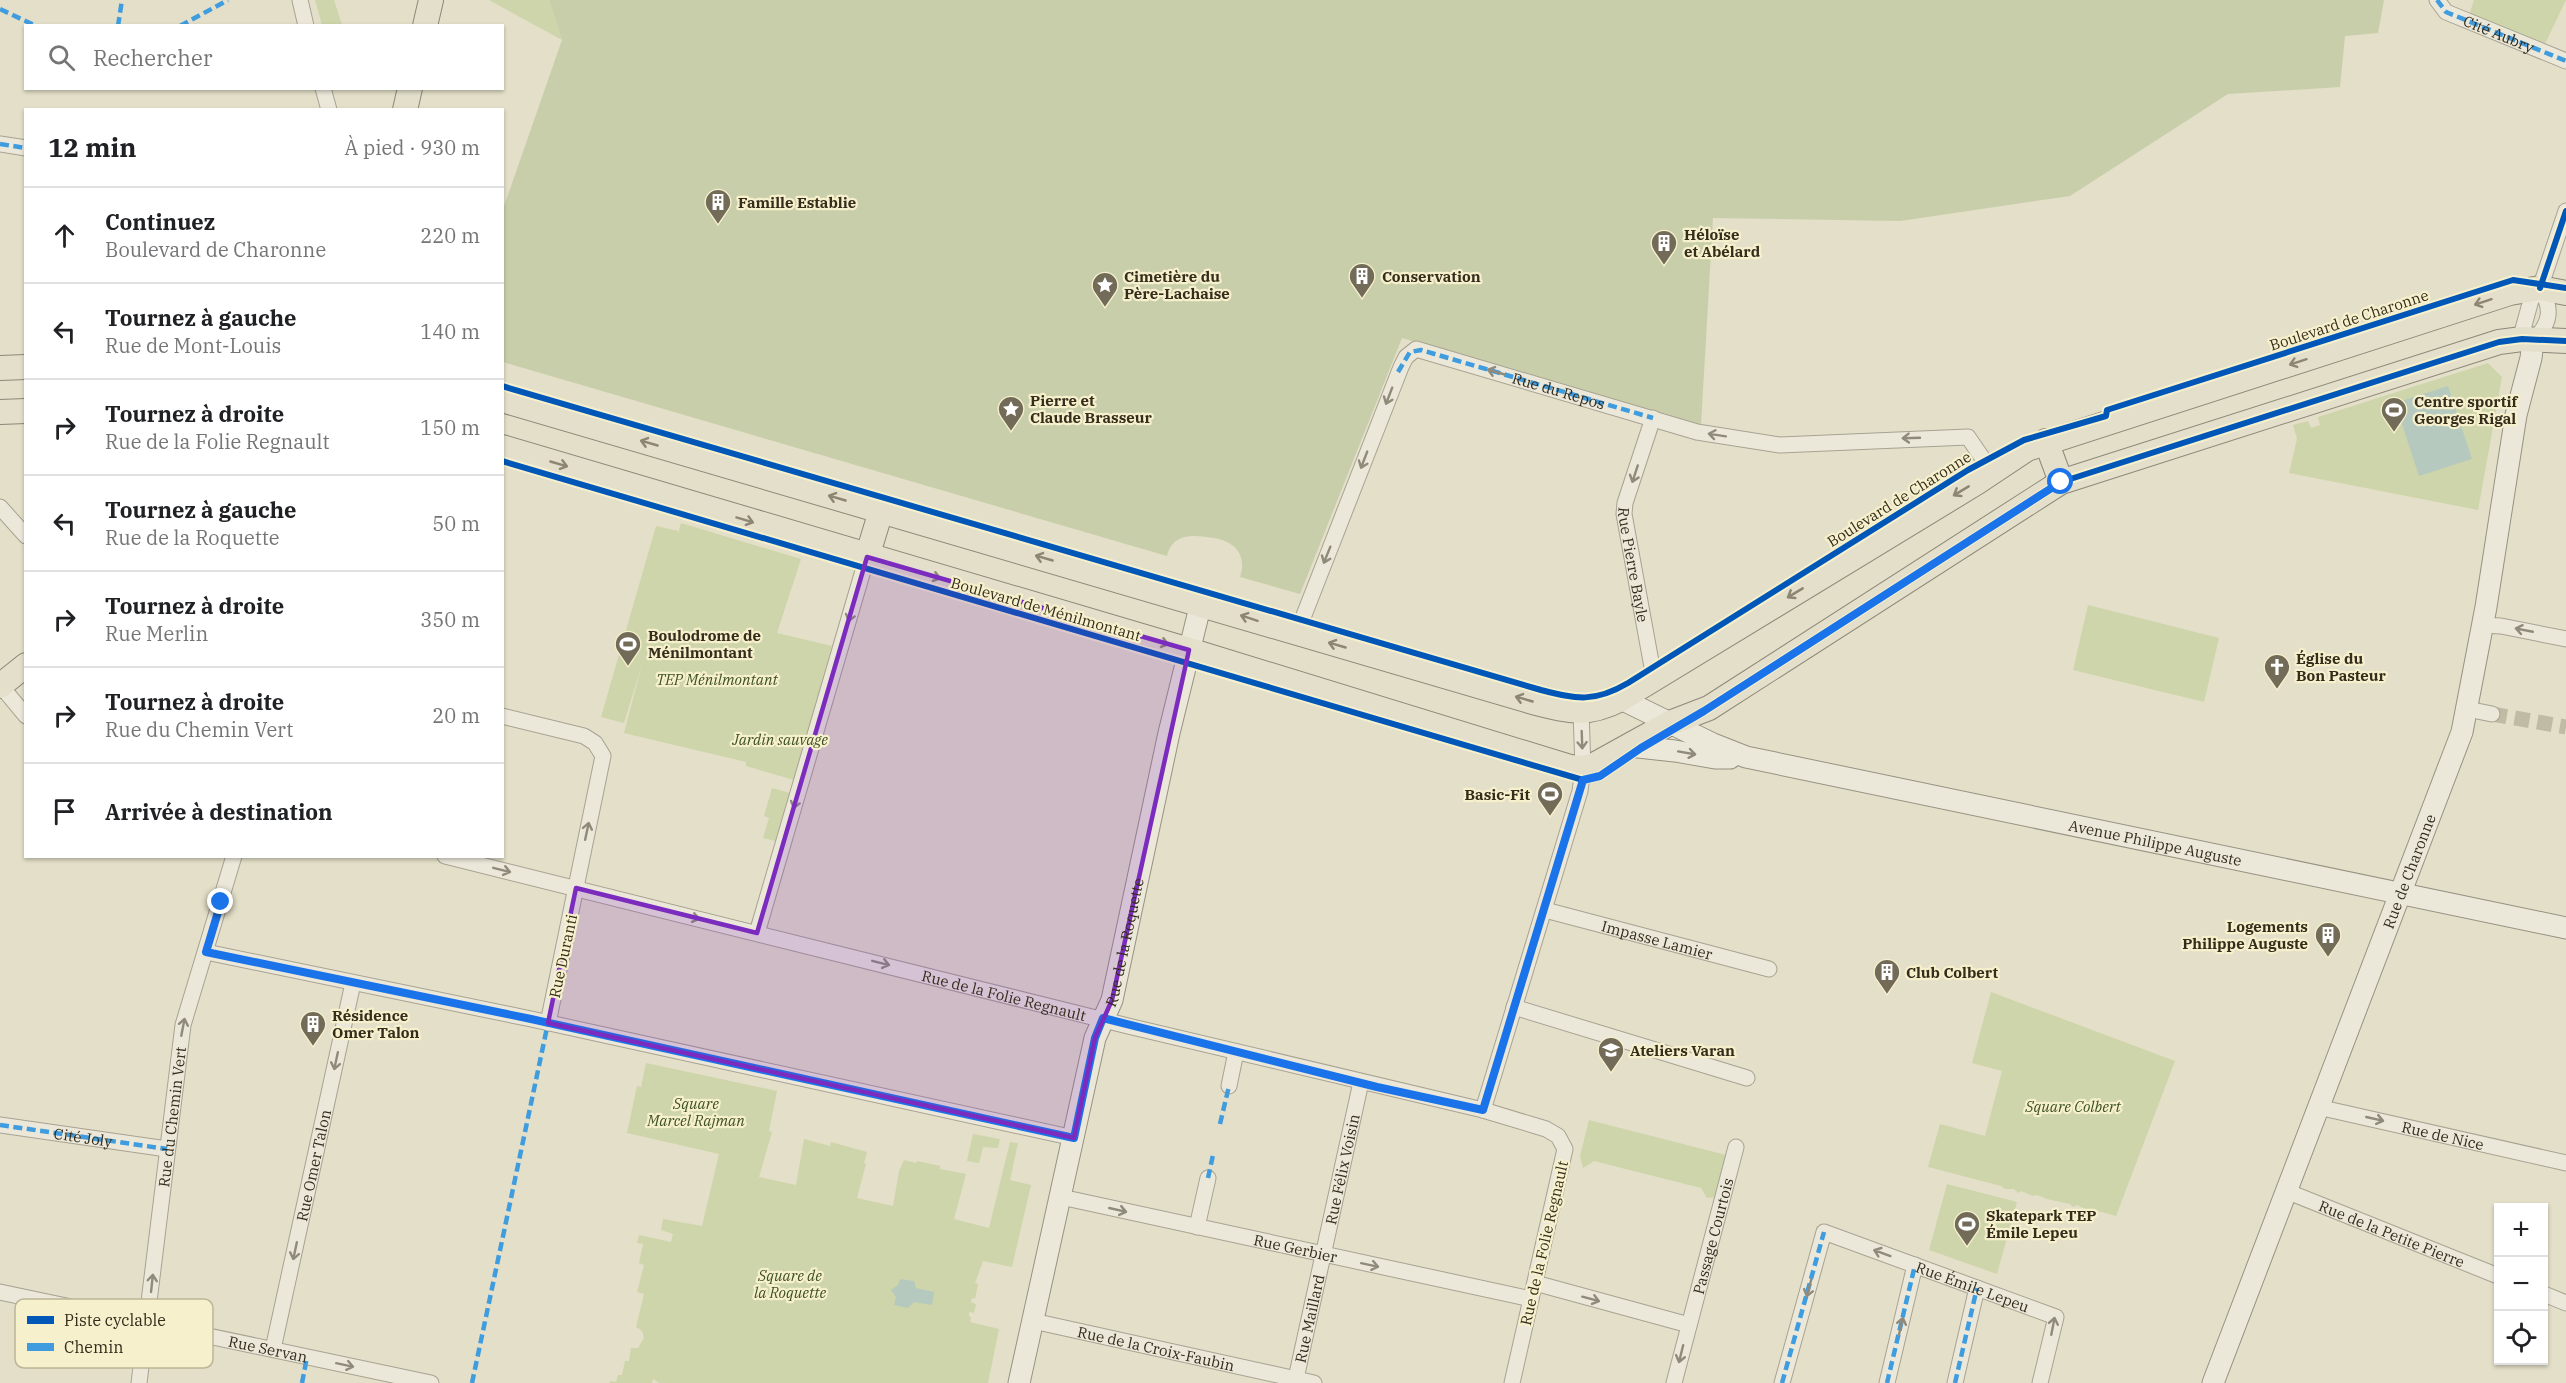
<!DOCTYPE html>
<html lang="fr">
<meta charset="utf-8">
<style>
:root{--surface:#fff;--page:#f6f6f6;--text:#202124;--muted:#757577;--line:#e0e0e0}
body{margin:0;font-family:"IBM Plex Serif",serif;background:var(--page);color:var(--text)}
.controls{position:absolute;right:18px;bottom:18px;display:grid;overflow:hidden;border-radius:0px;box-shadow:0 2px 4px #0004}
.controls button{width:54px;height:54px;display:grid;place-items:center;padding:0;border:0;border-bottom:2px solid var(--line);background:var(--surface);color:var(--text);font:30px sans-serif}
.stop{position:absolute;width:18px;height:18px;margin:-14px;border:4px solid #1a73e8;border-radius:50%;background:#fff}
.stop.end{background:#1a73e8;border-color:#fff;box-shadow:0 2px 6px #0008}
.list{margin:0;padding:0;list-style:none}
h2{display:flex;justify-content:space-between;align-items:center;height:78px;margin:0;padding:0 24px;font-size:26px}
h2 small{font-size:20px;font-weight:400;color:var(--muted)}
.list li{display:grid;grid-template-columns:39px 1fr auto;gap:18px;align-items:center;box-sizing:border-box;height:96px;padding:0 24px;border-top:2px solid var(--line)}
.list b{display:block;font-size:22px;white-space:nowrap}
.list p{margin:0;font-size:20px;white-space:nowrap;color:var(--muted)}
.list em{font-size:20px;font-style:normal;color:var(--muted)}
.icon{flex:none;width:33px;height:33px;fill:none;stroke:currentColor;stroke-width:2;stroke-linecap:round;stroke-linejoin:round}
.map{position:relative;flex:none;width:2566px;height:1383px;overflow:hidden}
.search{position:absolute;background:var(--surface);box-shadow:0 2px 4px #0004;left:24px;top:24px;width:480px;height:66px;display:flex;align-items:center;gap:15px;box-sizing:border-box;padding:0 21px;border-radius:0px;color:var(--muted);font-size:22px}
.panel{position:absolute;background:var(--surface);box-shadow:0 2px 4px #0004;left:24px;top:108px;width:480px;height:750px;border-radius:0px}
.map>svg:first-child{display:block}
</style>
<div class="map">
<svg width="2566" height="1383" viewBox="0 0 2566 1383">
<rect width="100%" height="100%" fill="#e3dfc8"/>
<g fill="#ced5aa">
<polygon points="315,0 334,0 342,25 322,25"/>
<polygon points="489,0 549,0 562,40"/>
<polygon points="2474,0 2566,0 2544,46 2469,15"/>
<polygon points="2488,363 2502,377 2478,510 2289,473 2297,439 2293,425 2308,421 2311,428 2320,425 2318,417"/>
<polygon points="681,523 801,559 777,633 832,646 794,780 746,766 746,762 624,733 642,664 624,723 601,717 656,526 678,531 678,534"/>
<polygon points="2088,605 2219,638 2204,702 2073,670"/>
<polygon points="772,788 790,793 775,841 763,838 769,818 764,816"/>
<polygon points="1991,992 2175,1061 2116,1216 2091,1209 2087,1210 2077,1205 2073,1207 2070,1204 2047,1199 2037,1195 2033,1196 2021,1191 2018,1193 2014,1189 2005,1189 2001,1186 1928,1167 1940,1124 1985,1136 2002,1071 1972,1063"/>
<polygon points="646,1063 777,1091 769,1131 772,1132 759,1177 796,1185 804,1139 830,1146 831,1142 867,1152 864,1163 866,1164 857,1198 893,1206 899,1171 904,1160 916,1163 917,1161 940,1166 940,1169 966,1174 954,1219 989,1228 1010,1142 1018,1143 1010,1180 1031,1185 1012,1267 983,1261 975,1283 978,1284 975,1299 972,1298 971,1302 976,1304 974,1313 969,1312 969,1316 971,1317 970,1322 999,1329 988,1383 659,1383 653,1379 652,1383 610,1383 610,1381 616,1382 618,1375 622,1375 625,1361 629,1361 631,1348 638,1348 644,1338 642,1331 636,1327 644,1294 637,1292 644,1265 639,1263 643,1244 637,1243 639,1235 671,1242 673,1234 661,1230 663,1219 702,1226 719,1154 627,1133 637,1086 641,1087"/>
<polygon points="1589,1120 1726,1155 1715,1197 1707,1198 1701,1188 1594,1161 1583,1168 1580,1156"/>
<polygon points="973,1134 1000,1139 998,1148 983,1147 979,1163 967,1161"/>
<polygon points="1947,1184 2017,1202 1997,1274 1929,1250"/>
</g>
<path fill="#c9ceaa" d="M549 0H2384L2378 33 2345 36 2340 87 2228 94 2070 196 1900 221 1713 218 1701 425 1402 338 1300 594 1240 577C1248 554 1233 541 1214 538 1199 536 1173 530 1167 556L503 362V209L562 40Z"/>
<g fill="#b5c9bf">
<polygon points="2448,386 2472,459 2419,476 2395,403"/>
<polygon points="900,1279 914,1281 916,1288 934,1292 932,1305 914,1302 908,1308 894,1305 896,1297 891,1290 898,1285"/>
</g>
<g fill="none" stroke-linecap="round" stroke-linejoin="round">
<polyline stroke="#c0bba5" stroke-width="15" stroke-dasharray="15 8" stroke-linecap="butt" points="2492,714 2566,727"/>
<g stroke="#a8a292" stroke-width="17">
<g id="street">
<polyline points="300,0 306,26"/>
<path id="s1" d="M2437 0 2446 12 2566 61"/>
<polyline points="323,88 329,110"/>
<polyline points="0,144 26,148"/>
<path d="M2540 288C2553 308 2551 324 2533 340L2523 329 2531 300 2540 288 2566 211"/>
<path id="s2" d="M1653 418 1625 503 1624 514 1654 678"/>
<polyline points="0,507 26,536"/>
<polyline points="2482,625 2501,626 2566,639"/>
<polyline points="1297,633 1401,367 1406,357 1416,349 1697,432 1780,445 1968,437 1992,472"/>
<polyline points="1,686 26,716"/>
<polyline points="2467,709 2492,714"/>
<polyline points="502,716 584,736 595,743 603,756 548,1023"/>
<path id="s3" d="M445 856 1128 1026 1483 1110 1546 1129 1558 1136 1565 1149 1512 1383"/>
<path id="s4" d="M1545 910 1769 969"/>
<polyline points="757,933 867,557"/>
<polyline points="206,952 531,1019 1074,1138"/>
<polyline points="1514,1007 1747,1078"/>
<polyline points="1229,1086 1236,1052"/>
<path id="s5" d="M2318 1107 2566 1163"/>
<polyline points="1483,1110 1580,791 1583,768 1581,712"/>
<polyline points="0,1125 167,1149"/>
<path id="s6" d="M2286 1191 2498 1276"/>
<path id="s7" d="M1061 1197 1531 1299"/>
<polyline points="1197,1227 1208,1178"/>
<polyline points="1535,1283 1689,1325"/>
<path id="s8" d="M0 1292 431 1383"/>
<polyline points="2544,1294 2566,1303"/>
<path id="s9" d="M1033 1321 1314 1383"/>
<path id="s10" d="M273 1349 353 983"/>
<path id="s11" d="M139 1383 183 1025 234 856"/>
<path id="s12" d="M1295 1383 1361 1082"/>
<path id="s13" d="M1674 1383 1736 1147"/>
<path id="s14" d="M1782 1383 1824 1232 2056 1317 2040 1383"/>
<polyline points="1887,1383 1915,1265"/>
<polyline points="1955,1383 1977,1288"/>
</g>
</g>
<g stroke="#979282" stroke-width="23">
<g id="secondary">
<path id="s15" d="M1621 699 1713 744 1746 757 2566 928"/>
<polyline points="1629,746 1675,751 1715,758 1730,758"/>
<path id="s16" d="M1019 1383 1095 1038 1112 1000 1169 733 1201 603"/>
<path id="s17" d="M2213 1383 2462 732 2486 607 2516 415 2531 358 2533 340"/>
</g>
</g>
<g stroke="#8d8879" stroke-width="26">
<g id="primary">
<polyline points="425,26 431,0"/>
<polyline points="405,110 410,88"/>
<polyline points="0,368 26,367"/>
<path d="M502 400 1536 703C1571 712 1588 716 1621 699L1976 483 2027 449 2510 293 2540 288 2566 293"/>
<polyline points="0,412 26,411"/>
<polyline points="2046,441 2061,482"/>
<polyline points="502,447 1189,650 1570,767 1583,768 1594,765 1670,723 1709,708 2061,482 2499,342 2522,339 2566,341"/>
<polyline points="867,557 881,511"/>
<polyline points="0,686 26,665"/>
</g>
</g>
<use href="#street" stroke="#ebe8da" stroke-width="15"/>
<use href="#secondary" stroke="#ebe8da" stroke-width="21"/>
<use href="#primary" stroke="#e3dfcb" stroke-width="24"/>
<g stroke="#3e9cdf" stroke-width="4.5" stroke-dasharray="9 4.5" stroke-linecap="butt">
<polyline points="2437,0 2446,12 2566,61"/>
<polyline points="0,9 36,26"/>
<polyline points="118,26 122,0"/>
<polyline points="180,26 228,0"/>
<polyline points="111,90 111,88"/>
<polyline points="0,144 26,148"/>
<path id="s18" d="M1398 372 1410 352 1421 350 1653 418"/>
<polyline points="1220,1124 1229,1086"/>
<path id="s19" d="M0 1125 167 1149"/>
<polyline points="1208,1178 1213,1155"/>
<polyline points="302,1383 307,1357"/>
<polyline points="472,1383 548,1023"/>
<polyline points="1782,1383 1824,1232"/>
<polyline points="1887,1383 1915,1265"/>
<polyline points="1955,1383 1977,1288"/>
</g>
<g stroke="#f6f0cd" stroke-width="10">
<g id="cycleway">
<polyline points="2540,288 2566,211"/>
<path d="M502 386 1541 690C1577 699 1594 703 1628 683L1968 470 2024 440 2106 416 2107 410 2513 280 2566 288"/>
<polyline points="502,461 1583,780 1600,776 1641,748 1704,711 2061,482 2499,342 2522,339 2566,341"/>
</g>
</g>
<use href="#cycleway" stroke="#0057b8" stroke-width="6"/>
</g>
<defs><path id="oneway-shaft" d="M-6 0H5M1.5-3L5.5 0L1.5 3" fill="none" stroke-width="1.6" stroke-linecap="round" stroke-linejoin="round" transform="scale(1.5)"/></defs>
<g stroke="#8c8673">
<use href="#oneway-shaft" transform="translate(2483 302) rotate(162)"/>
<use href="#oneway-shaft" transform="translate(2298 362) rotate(162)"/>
<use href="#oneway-shaft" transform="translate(649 443) rotate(-164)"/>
<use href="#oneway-shaft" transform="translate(559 464) rotate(16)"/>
<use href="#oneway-shaft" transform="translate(1961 491) rotate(149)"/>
<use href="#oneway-shaft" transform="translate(837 498) rotate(-164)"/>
<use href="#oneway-shaft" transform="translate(745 520) rotate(17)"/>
<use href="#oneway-shaft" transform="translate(1044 558) rotate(-164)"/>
<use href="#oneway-shaft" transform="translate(932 576) rotate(16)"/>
<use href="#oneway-shaft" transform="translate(1795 593) rotate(149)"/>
<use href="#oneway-shaft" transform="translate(1249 618) rotate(-162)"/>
<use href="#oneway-shaft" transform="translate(1160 642) rotate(16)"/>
<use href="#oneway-shaft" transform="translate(1337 645) rotate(-164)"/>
<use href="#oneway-shaft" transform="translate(1524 699) rotate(-164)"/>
</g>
<g stroke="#908a7a">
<use href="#oneway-shaft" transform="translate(1496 372) rotate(-164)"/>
<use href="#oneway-shaft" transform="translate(1389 396) rotate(111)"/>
<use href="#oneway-shaft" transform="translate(1717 435) rotate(-171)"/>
<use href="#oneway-shaft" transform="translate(1911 438) rotate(178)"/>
<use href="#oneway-shaft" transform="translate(1364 460) rotate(111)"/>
<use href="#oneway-shaft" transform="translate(1635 474) rotate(108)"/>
<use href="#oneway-shaft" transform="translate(1327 555) rotate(112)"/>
<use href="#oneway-shaft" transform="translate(851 613) rotate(106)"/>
<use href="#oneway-shaft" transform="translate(2524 630) rotate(-169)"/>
<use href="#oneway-shaft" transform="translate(1582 740) rotate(88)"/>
<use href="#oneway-shaft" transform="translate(1687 753) rotate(10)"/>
<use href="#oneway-shaft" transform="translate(796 800) rotate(106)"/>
<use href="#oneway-shaft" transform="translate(587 831) rotate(-78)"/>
<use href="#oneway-shaft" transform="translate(502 870) rotate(14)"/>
<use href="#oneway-shaft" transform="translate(691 917) rotate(14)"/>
<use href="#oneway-shaft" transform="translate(881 963) rotate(14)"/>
<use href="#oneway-shaft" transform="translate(183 1027) rotate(-79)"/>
<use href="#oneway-shaft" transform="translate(336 1061) rotate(102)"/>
<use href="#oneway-shaft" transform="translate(2375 1119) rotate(13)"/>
<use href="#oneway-shaft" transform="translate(1118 1210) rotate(13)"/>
<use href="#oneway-shaft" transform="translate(295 1251) rotate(102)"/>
<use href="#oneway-shaft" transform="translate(1882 1253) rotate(-160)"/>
<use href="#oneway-shaft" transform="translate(1370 1265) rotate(12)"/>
<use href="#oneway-shaft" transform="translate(152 1283) rotate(-84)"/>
<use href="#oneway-shaft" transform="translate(1809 1288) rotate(105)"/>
<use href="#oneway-shaft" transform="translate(1591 1299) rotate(15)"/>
<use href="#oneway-shaft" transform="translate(1901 1326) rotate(-77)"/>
<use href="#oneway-shaft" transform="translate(2053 1326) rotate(-79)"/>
<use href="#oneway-shaft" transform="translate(1681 1354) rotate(104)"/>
<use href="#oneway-shaft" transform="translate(345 1365) rotate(12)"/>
</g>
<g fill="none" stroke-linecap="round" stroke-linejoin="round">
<polyline stroke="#1a73e8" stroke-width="8" points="221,902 206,952 531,1019 1074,1138 1095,1038 1103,1018 1377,1087 1483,1110 1583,780 1600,776 1641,748 1704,711 2061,482"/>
</g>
<path fill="#7b2cbf" fill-opacity="0.2" stroke="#7b2cbf" stroke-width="4.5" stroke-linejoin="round" d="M867 557 1189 650 1112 1000 1095 1038 1074 1138 548 1023 576 888 757 933Z"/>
<defs>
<g id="building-pin" transform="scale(1.35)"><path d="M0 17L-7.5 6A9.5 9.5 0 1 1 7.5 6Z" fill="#726b58" stroke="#f6f0cd"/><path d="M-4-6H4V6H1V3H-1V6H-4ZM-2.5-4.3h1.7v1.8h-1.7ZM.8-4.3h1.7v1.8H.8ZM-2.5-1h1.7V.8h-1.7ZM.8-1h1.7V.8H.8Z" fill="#fff"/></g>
<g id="sight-pin" transform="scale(1.35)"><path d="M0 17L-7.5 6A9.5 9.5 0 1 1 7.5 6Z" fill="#726b58" stroke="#f6f0cd"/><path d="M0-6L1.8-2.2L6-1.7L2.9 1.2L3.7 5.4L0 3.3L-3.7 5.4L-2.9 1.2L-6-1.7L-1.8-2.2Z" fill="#fff"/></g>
<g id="stadium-pin" transform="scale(1.35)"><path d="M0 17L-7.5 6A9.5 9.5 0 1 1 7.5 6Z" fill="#726b58" stroke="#f6f0cd"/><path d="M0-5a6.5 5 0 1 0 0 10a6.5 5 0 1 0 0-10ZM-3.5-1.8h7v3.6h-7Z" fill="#fff"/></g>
<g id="church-pin" transform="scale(1.35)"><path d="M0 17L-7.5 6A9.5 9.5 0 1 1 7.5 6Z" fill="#726b58" stroke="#f6f0cd"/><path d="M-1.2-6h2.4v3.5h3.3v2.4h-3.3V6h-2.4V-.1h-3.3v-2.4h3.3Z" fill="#fff"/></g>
<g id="university-pin" transform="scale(1.35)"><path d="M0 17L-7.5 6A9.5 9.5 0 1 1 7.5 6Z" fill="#726b58" stroke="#f6f0cd"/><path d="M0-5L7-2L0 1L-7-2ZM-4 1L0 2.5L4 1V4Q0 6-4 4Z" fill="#fff"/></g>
</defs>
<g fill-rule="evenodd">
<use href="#building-pin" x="718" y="202"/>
<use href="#building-pin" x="1664" y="243"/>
<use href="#building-pin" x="1362" y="276"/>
<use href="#sight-pin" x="1105" y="285"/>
<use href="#sight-pin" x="1011" y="409"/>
<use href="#stadium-pin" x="2394" y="410"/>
<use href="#stadium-pin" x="628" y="644"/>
<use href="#church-pin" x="2277" y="667"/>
<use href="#stadium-pin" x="1550" y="794"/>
<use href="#building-pin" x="2328" y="935"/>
<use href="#building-pin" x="1887" y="972"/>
<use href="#building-pin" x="313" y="1024"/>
<use href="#university-pin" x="1611" y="1050"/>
<use href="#stadium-pin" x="1967" y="1224"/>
</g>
<g text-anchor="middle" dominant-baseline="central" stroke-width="4.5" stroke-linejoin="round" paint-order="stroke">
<g font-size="15" fill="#352c1b" stroke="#f6f0cd">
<text stroke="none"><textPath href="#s1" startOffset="72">Cité Aubry</textPath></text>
<text transform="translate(2349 320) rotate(-18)">Boulevard de Charonne</text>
<text stroke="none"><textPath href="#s18" startOffset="178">Rue du Repos</textPath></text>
<text transform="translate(1899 499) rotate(-32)">Boulevard de Charonne</text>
<text stroke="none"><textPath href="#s2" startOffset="152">Rue Pierre Bayle</textPath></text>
<text transform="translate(1046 609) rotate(16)">Boulevard de Ménilmontant</text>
<text stroke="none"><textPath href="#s15" startOffset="556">Avenue Philippe Auguste</textPath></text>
<text stroke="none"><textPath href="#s17" startOffset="548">Rue de Charonne</textPath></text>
<text stroke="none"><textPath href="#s4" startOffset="116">Impasse Lamier</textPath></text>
<text stroke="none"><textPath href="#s16" startOffset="454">Rue de la Roquette</textPath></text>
<text transform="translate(563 956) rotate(-78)">Rue Duranti</text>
<text stroke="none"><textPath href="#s3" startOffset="576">Rue de la Folie Regnault</textPath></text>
<text stroke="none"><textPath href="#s11" startOffset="268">Rue du Chemin Vert</textPath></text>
<text stroke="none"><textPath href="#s5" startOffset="128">Rue de Nice</textPath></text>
<text stroke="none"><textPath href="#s19" startOffset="84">Cité Joly</textPath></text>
<text stroke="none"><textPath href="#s10" startOffset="188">Rue Omer Talon</textPath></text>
<text stroke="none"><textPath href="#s12" startOffset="219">Rue Félix Voisin</textPath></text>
<text stroke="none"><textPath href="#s6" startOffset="114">Rue de la Petite Pierre</textPath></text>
<text stroke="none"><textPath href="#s13" startOffset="152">Passage Courtois</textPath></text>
<text transform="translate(1544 1243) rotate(-77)">Rue de la Folie Regnault</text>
<text stroke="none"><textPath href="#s7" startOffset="240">Rue Gerbier</textPath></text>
<text stroke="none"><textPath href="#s14" startOffset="315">Rue Émile Lepeu</textPath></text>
<text stroke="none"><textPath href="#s12" startOffset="66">Rue Maillard</textPath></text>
<text stroke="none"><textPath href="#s9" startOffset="126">Rue de la Croix-Faubin</textPath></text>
<text stroke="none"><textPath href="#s8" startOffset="274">Rue Servan</textPath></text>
</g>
<g font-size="15" font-weight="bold" fill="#352c1b" stroke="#f6f0cd" text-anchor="start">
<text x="738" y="202">Famille Establie</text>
<text x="1684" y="234">Héloïse<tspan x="1684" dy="17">et Abélard</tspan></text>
<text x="1124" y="276">Cimetière du<tspan x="1124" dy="17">Père-Lachaise</tspan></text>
<text x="1382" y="276">Conservation</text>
<text x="1030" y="400">Pierre et<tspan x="1030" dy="17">Claude Brasseur</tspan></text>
<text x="2414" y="401">Centre sportif<tspan x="2414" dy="17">Georges Rigal</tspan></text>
<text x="648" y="635">Boulodrome de<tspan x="648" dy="17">Ménilmontant</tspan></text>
<text x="2296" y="658">Église du<tspan x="2296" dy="17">Bon Pasteur</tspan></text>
<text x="1530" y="794" text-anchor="end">Basic-Fit</text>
<text x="2308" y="926" text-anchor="end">Logements<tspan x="2308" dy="17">Philippe Auguste</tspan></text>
<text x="1906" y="972">Club Colbert</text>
<text x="332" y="1015">Résidence<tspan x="332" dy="17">Omer Talon</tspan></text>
<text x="1630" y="1050">Ateliers Varan</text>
<text x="1986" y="1215">Skatepark TEP<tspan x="1986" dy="17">Émile Lepeu</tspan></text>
</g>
<g font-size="15" font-style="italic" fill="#3e5221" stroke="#f6f0cd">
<text x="717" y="679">TEP Ménilmontant</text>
<text x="780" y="739">Jardin sauvage</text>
<text x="696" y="1103">Square<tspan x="696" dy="17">Marcel Rajman</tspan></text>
<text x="2073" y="1106">Square Colbert</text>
<text x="790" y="1275">Square de<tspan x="790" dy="17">la Roquette</tspan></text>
</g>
</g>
<rect x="15" y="1299" width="198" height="69" rx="9" fill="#f6f0cd" stroke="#bcb598" stroke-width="1.5"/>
<rect x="27" y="1316" width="27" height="8" fill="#0057b8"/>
<rect x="27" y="1343" width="27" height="8" fill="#3e9cdf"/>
<g font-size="16" fill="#352c1b">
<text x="64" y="1326">Piste cyclable</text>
<text x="64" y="1353">Chemin</text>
</g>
</svg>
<div class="controls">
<button>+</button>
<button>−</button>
<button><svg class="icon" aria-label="locate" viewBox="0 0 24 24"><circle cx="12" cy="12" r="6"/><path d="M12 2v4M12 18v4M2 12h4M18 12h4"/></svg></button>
</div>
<div class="stop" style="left:2061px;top:482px"></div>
<div class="stop end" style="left:221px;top:902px"></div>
<div class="search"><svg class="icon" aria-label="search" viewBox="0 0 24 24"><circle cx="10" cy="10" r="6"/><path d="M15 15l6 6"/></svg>Rechercher</div>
<section class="panel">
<h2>12 min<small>À pied · 930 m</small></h2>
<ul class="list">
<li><svg class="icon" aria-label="ahead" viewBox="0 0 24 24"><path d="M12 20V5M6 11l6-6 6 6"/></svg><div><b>Continuez</b><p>Boulevard de Charonne</p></div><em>220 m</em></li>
<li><svg class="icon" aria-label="left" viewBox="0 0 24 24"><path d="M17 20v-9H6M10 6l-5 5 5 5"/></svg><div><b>Tournez à gauche</b><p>Rue de Mont-Louis</p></div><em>140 m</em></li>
<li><svg class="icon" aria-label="right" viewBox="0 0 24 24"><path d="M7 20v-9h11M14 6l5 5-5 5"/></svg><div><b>Tournez à droite</b><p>Rue de la Folie Regnault</p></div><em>150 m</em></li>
<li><svg class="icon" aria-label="left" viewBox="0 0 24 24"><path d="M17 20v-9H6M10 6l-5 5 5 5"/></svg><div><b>Tournez à gauche</b><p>Rue de la Roquette</p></div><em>50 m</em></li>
<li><svg class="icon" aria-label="right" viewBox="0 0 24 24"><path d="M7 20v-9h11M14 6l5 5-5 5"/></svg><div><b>Tournez à droite</b><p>Rue Merlin</p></div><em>350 m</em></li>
<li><svg class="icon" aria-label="right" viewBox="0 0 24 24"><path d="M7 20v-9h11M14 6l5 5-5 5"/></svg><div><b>Tournez à droite</b><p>Rue du Chemin Vert</p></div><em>20 m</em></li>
<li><svg class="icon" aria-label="arrive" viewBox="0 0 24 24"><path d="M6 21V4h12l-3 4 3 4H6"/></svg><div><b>Arrivée à destination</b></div></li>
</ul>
</section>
</div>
